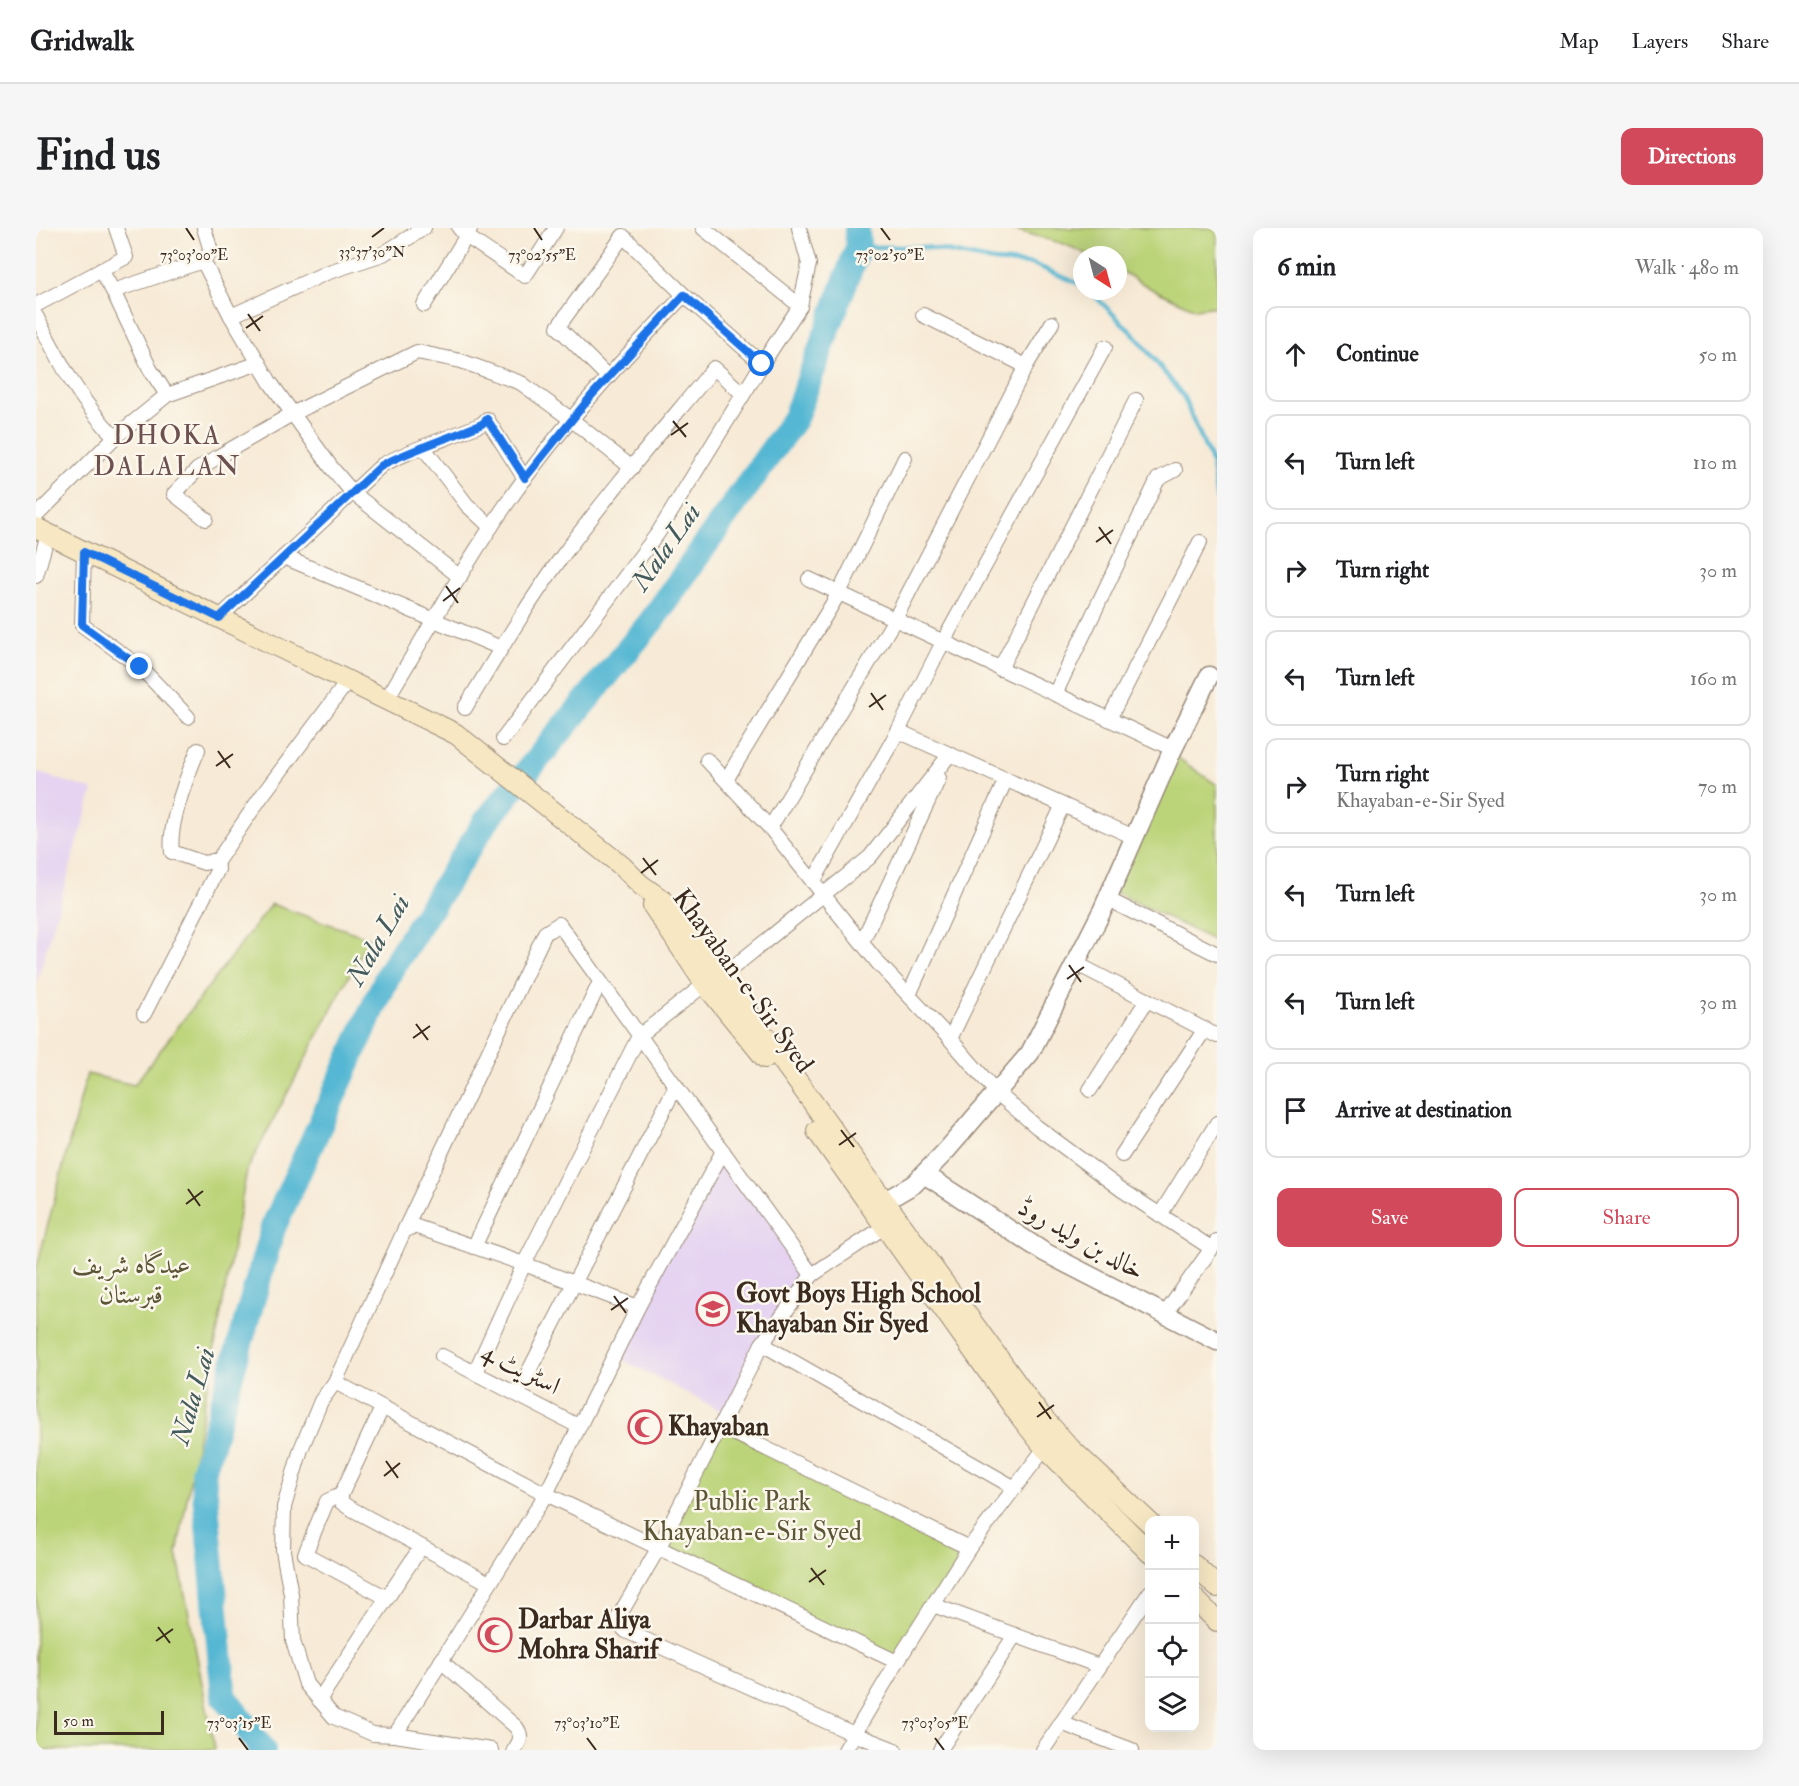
<!DOCTYPE html>
<meta charset="utf-8">
<style>
:root{--surface:#fff;--page:#f6f6f6;--text:#202124;--muted:#757577;--line:#e0e0e0;--accent:#d1495b}
body{margin:0;font-family:"IM FELL Double Pica",Amiri,serif;background:var(--page);color:var(--text)}
.controls{position:absolute;right:18px;bottom:18px;display:grid;overflow:hidden;border-radius:12px;box-shadow:0 6px 24px #0002}
.controls button{width:54px;height:54px;display:grid;place-items:center;padding:0;border:0;border-bottom:2px solid var(--line);background:var(--surface);color:var(--text);font:30px sans-serif}
.compass{position:absolute;left:1037px;top:18px;width:54px;height:54px;border-radius:50%;background:var(--surface);box-shadow:0 6px 24px #0002;rotate:144deg}
.scale{position:absolute;left:18px;bottom:15px;width:110px;box-sizing:border-box;padding-left:6px;border:3px solid #3b2a1e;border-top:0;font-size:16px;line-height:21px;white-space:nowrap;color:#3b2a1e;-webkit-text-stroke:4px #fbf7ec;paint-order:stroke}
.stop{position:absolute;width:18px;height:18px;margin:-14px;border:4px solid #1a73e8;border-radius:50%;background:#fff}
.stop.end{background:#1a73e8;border-color:#fff;box-shadow:0 2px 6px #0008}
.list{margin:0;padding:0;list-style:none}
h2{display:flex;justify-content:space-between;align-items:center;height:78px;margin:0;padding:0 24px;font-size:26px}
h2 small{font-size:20px;font-weight:400;color:var(--muted)}
.list li{display:grid;grid-template-columns:39px 1fr auto;gap:18px;align-items:center;box-sizing:border-box;height:96px;margin:0 12px 12px;padding:0 12px;border:2px solid var(--line);border-radius:12px}
.list b{display:block;font-size:22px;white-space:nowrap}
.list p{margin:0;font-size:20px;white-space:nowrap;color:var(--muted)}
.list em{font-size:20px;font-style:normal;color:var(--muted)}
.actions{display:flex;gap:12px;padding:18px 24px}
.actions a{flex:1;padding:14px 0;border:2px solid var(--accent);border-radius:12px;text-align:center;font-size:21px;color:var(--accent)}
.actions .main{background:var(--accent);color:#fff}
.icon{flex:none;width:33px;height:33px;fill:none;stroke:currentColor;stroke-width:2;stroke-linecap:round;stroke-linejoin:round}
.map{position:relative;flex:none;width:1181px;height:1522px;overflow:hidden;border-radius:12px}
header{display:flex;align-items:center;gap:36px;box-sizing:border-box;height:84px;padding:0 30px;background:var(--surface);border-bottom:2px solid var(--line)}
header strong{font-size:28px}
nav{display:flex;gap:33px;margin-inline-start:auto;font-size:21px}
.intro{display:flex;align-items:center;justify-content:space-between;box-sizing:border-box;height:144px;padding:0 36px}
h1{margin:0;font-size:42px}
.button{padding:15px 27px;border-radius:12px;background:var(--accent);color:#fff;font-size:21px;font-weight:700}
main{display:flex;gap:36px;padding:0 36px}
aside{flex:1;background:var(--surface);border-radius:12px;box-shadow:0 6px 24px #0002}
.map>svg:first-child{display:block}
</style>
<header>
<strong>Gridwalk</strong>
<nav><a>Map</a><a>Layers</a><a>Share</a></nav>
</header>
<div class="intro"><h1>Find us</h1><a class="button">Directions</a></div>
<main>
<div class="map">
<svg width="1181" height="1522" viewBox="0 0 1181 1522">
<rect width="100%" height="100%" fill="#fbf7ec"/>
<filter id="ink" filterUnits="userSpaceOnUse"><feTurbulence type="fractalNoise" baseFrequency=".0167" numOctaves="2"/><feDisplacementMap in="SourceGraphic" scale="12" xChannelSelector="R" yChannelSelector="G"/><feConvolveMatrix kernelMatrix="1 2 1 2 8 2 1 2 1" color-interpolation-filters="sRGB"/></filter>
<filter id="wash" filterUnits="userSpaceOnUse"><feTurbulence type="fractalNoise" baseFrequency=".008" numOctaves="4" result="noise"/><feDisplacementMap in="SourceGraphic" scale="24" xChannelSelector="R" yChannelSelector="G"/><feGaussianBlur stdDeviation="1.35" result="paint"/><feColorMatrix in="noise" values="0 0 0 0 0 0 0 0 0 0 0 0 0 0 0 0 0 1.4 0 .05"/><feComposite in="paint" operator="in"/></filter>
<g filter="url(#wash)">
<rect width="100%" height="100%" fill="#f7ead6"/>
<g fill="#e5d3f1">
<polygon points="0,544 57,562 0,756"/>
<polygon points="687,923 776,1047 691,1186 578,1127"/>
</g>
<g fill="#bcd479" stroke="#7c7f4c" stroke-width="1.5">
<polygon points="973,0 1181,0 1181,78 1159,81 1114,60 1082,41 1082,27 1053,27 1028,16"/>
<polygon points="1135,525 1181,557 1181,714 1075,662"/>
<polygon points="235,676 333,710 211,942 141,1325 179,1522 0,1522 0,1042 51,846 98,857"/>
<polygon points="684,1198 933,1320 861,1434 623,1319"/>
</g>
<g fill="none" stroke-linecap="round" stroke-linejoin="round">
<g stroke="#55b7d3" stroke-width="4.5">
<polyline points="822,19 890,19 958,33 997,36 1046,57"/>
<polyline points="1054,63 1103,112 1147,168 1176,235 1181,272"/>
</g>
<polyline stroke="#55b7d3" stroke-width="26" points="227,1522 188,1468 167,1244 237,1000 354,743 450,593 614,395 759,190 822,19 821,0"/>
</g>
</g>
<g filter="url(#ink)">
<g fill="none" stroke-linecap="round" stroke-linejoin="round">
<g stroke="#998a7a" stroke-width="16">
<g id="minor">
<polyline points="168,0 175,23 167,33 195,88 234,154 295,239 317,265 424,349"/>
<polyline points="423,0 430,8 489,48 520,0"/>
<polyline points="667,0 764,78"/>
<polyline points="65,42 77,63 167,33"/>
<polyline points="77,63 114,141 131,167"/>
<polyline points="0,77 90,29 80,0"/>
<polyline points="388,77 434,2"/>
<polyline points="887,87 990,138"/>
<path d="M0 88C23 132 43 173 79 209"/>
<polyline points="195,88 290,45 347,26 388,0"/>
<polyline points="572,149 522,99 587,8 648,67"/>
<polyline points="387,219 431,277 455,299"/>
<polyline points="0,288 79,209 131,167 223,135"/>
<polyline points="170,291 138,266 161,242 178,231 256,186 381,124 425,133 485,155 536,192 596,240"/>
<polyline points="48,324 46,397 104,439 152,489"/>
<polyline points="248,329 465,420"/>
<polyline points="0,348 12,306"/>
<polyline points="773,351 1137,521"/>
<path d="M183 390 346 237C378 220 413 210 446 196L451 191 489 251"/>
<polyline points="964,441 1100,172"/>
<polyline points="1019,466 1122,251 1139,242"/>
<path d="M350 472C391 405 429 335 474 271 525 198 587 131 648 67L726 136"/>
<path d="M429 480C460 429 490 378 525 330 573 264 626 203 678 140L707 166"/>
<polyline points="1073,491 1164,314"/>
<polyline points="862,503 1098,609"/>
<polyline points="467,511 622,305 726,136 764,78 773,36 763,0"/>
<path d="M162 522C151 548 132 597 136 624L168 635 182 632 225 569 312 453"/>
<polyline points="671,532 734,600 842,735 914,811 960,864 1001,899 1086,962 1175,1020"/>
<polyline points="690,552 803,365 869,230"/>
<polyline points="734,600 859,391 990,138 1016,95"/>
<polyline points="777,654 862,503 907,414 1069,119"/>
<polyline points="1071,671 1181,726"/>
<polyline points="826,714 903,550"/>
<polyline points="1039,735 1181,808"/>
<polyline points="685,749 834,629 914,526"/>
<polyline points="873,767 970,551"/>
<polyline points="108,786 182,641 177,633"/>
<polyline points="914,811 1027,577"/>
<polyline points="1054,862 1111,772"/>
<polyline points="1086,927 1169,801"/>
<polyline points="1124,987 1181,895"/>
<polyline points="848,999 776,1047 726,1116 623,1319 583,1388 583,1396 590,1403 818,1506 859,1522"/>
<polyline points="368,1003 509,705 523,696 776,1047"/>
<polyline points="438,1019 564,754"/>
<polyline points="1129,1086 1181,1013"/>
<polyline points="726,1116 979,1260"/>
<polyline points="406,1128 542,1198"/>
<polyline points="439,1144 488,1036 603,808 669,756"/>
<polyline points="299,1154 510,1266 861,1434"/>
<polyline points="481,1166 640,858"/>
<polyline points="346,1180 305,1267 305,1274 312,1279 453,1355"/>
<polyline points="684,1198 933,1320"/>
<polyline points="305,1267 291,1273 269,1326 351,1370"/>
<polyline points="897,1377 1063,1438"/>
<path d="M405 1433 480 1499C487 1508 484 1514 478 1522"/>
<polyline points="283,1472 385,1319"/>
<polyline points="1025,1495 1096,1522"/>
<polyline points="359,1507 510,1266 602,1079 687,923"/>
<polyline points="455,1522 359,1507 337,1506 298,1489 270,1456 257,1413 255,1366 247,1323 248,1279 265,1221 285,1173 299,1154 368,1003 378,998 488,1036 602,1079"/>
<polyline points="809,1522 861,1434 933,1320 1009,1220"/>
<polyline points="904,1522 979,1407"/>
<polyline points="1007,1522 1114,1364"/>
</g>
</g>
<g stroke="#998a7a" stroke-width="21">
<g id="tertiary">
<polyline points="888,946 1008,1024 1181,1113"/>
<polyline points="849,973 878,956 910,923 994,825 1067,681 1137,521 1173,448"/>
</g>
</g>
<g stroke="#998a7a" stroke-width="22">
<g id="secondary">
<polyline points="0,300 420,506 586,638 605,657 626,672 653,704 1000,1182 1035,1221 1114,1295"/>
<polyline points="617,678 669,756 729,830"/>
<polyline points="781,903 983,1187 1009,1220 1114,1325"/>
<polyline points="1158,1337 1181,1359"/>
<polyline points="1158,1370 1181,1393"/>
</g>
</g>
<use href="#minor" stroke="#fff" stroke-width="14"/>
<use href="#tertiary" stroke="#fff" stroke-width="18"/>
<use href="#secondary" stroke="#f7e8c3" stroke-width="20"/>
</g>
</g>
<g fill="none" stroke-linecap="round" stroke-linejoin="round" filter="url(#ink)">
<path stroke="#1a73e8" stroke-width="8" d="M104 439 46 397 48 324 183 390 346 237C378 221 413 210 446 196L451 191 489 250 556 167 648 67 726 136"/>
</g>
<path fill="none" stroke="#3b2a1e" stroke-width="2" d="M150 0 158 12M498 0 506 12M845 0 854 12M336 9 348 0M212 86 224 103M210 100 227 88M637 193 650 209M635 207 652 195M1063 299 1075 316M1060 314 1077 302M410 358 422 375M407 373 424 360M835 465 847 482M833 479 850 467M182 523 194 540M180 538 197 526M607 630 620 647M605 645 622 632M1033 737 1045 754M1031 751 1048 739M380 796 392 812M377 810 394 798M805 902 818 919M803 917 820 905M152 961 164 978M150 976 167 963M578 1068 590 1085M575 1082 592 1070M1003 1174 1015 1191M1001 1189 1018 1177M350 1233 362 1250M348 1248 364 1235M775 1340 788 1357M773 1354 790 1342M122 1399 134 1415M120 1413 137 1401M203 1510 212 1522M551 1510 560 1522M899 1510 908 1522"/>
<defs>
<g id="school-ring" transform="scale(1.725)"><circle r="9.5" fill="#fbf7ec" stroke="#d1495b" stroke-width="1.5"/><path d="M0-5L7-2L0 1L-7-2ZM-4 1L0 2.5L4 1V4Q0 6-4 4Z" fill="#d1495b"/></g>
<g id="mosque-ring" transform="scale(1.725)"><circle r="9.5" fill="#fbf7ec" stroke="#d1495b" stroke-width="1.5"/><path d="M3.5-4.9A6 6 0 1 0 3.5 4.9A5 5 0 1 1 3.5-4.9Z" fill="#d1495b"/></g>
</defs>
<g fill-rule="evenodd">
<use href="#school-ring" x="677" y="1081"/>
<use href="#mosque-ring" x="609" y="1199"/>
<use href="#mosque-ring" x="459" y="1407"/>
</g>
<g text-anchor="middle" dominant-baseline="central" stroke-width="5" stroke-linejoin="round" paint-order="stroke">
<g font-size="26" fill="#3b2a1e" stroke="#fbf7ec">
<text transform="translate(707 753) rotate(54)">Khayaban-e-Sir Syed</text>
<text transform="translate(1045 1011) rotate(29)">خالد بن ولید روڈ</text>
<text transform="translate(485 1141) rotate(27)">اسٹریٹ 4</text>
</g>
<g font-size="26" fill="#5b5435" stroke="#fbf7ec">
<text x="95" y="1037">عیدگاہ شریف<tspan x="95" dy="30">قبرستان</tspan></text>
<text x="716" y="1274">Public Park<tspan x="716" dy="30">Khayaban-e-Sir Syed</tspan></text>
</g>
<g font-size="26" font-weight="bold" fill="#3b2a1e" stroke="#fbf7ec" text-anchor="start">
<text x="700" y="1066">Govt Boys High School<tspan x="700" dy="30">Khayaban Sir Syed</tspan></text>
<text x="632" y="1199">Khayaban</text>
<text x="482" y="1392">Darbar Aliya<tspan x="482" dy="30">Mohra Sharif</tspan></text>
</g>
<g font-size="27" letter-spacing="1.5" fill="#6d5050" stroke="#fbf7ec">
<text x="131" y="207">DHOKA<tspan x="131" dy="31">DALALAN</tspan></text>
</g>
<g font-size="27" font-style="italic" fill="#445b5d" stroke="#fbf7ec">
<text transform="translate(630 319) rotate(-55)">Nala Lai</text>
<text transform="translate(342 712) rotate(-60)">Nala Lai</text>
<text transform="translate(157 1168) rotate(-74)">Nala Lai</text>
</g>
</g>
<g font-size="15" text-anchor="middle" fill="#3b2a1e" stroke="#fbf7ec" stroke-width="5" stroke-linejoin="round" paint-order="stroke">
<text x="336" y="29">33°37'30"N</text>
<text x="158" y="32">73°03'00"E</text>
<text x="506" y="32">73°02'55"E</text>
<text x="854" y="32">73°02'50"E</text>
<text x="203" y="1500">73°03'15"E</text>
<text x="551" y="1500">73°03'10"E</text>
<text x="899" y="1500">73°03'05"E</text>
</g>
</svg>
<div class="controls">
<button>+</button>
<button>−</button>
<button><svg class="icon" aria-label="locate" viewBox="0 0 24 24"><circle cx="12" cy="12" r="6"/><path d="M12 2v4M12 18v4M2 12h4M18 12h4"/></svg></button>
<button><svg class="icon" aria-label="layers" viewBox="0 0 24 24"><path d="M12 4l9 5-9 5-9-5zM3 14l9 5 9-5"/></svg></button>
</div>
<svg class="compass" viewBox="-18 -18 36 36"><path d="M0-13l5 13h-10z" fill="#e53935"/><path d="M0 13l5-13h-10z" fill="#757577"/></svg>
<div class="scale">50 m</div>
<div class="stop" style="left:726px;top:136px"></div>
<div class="stop end" style="left:104px;top:439px"></div>
</div>
<aside>
<h2>6 min<small>Walk · 480 m</small></h2>
<ul class="list">
<li><svg class="icon" aria-label="ahead" viewBox="0 0 24 24"><path d="M12 20V5M6 11l6-6 6 6"/></svg><div><b>Continue</b></div><em>50 m</em></li>
<li><svg class="icon" aria-label="left" viewBox="0 0 24 24"><path d="M17 20v-9H6M10 6l-5 5 5 5"/></svg><div><b>Turn left</b></div><em>110 m</em></li>
<li><svg class="icon" aria-label="right" viewBox="0 0 24 24"><path d="M7 20v-9h11M14 6l5 5-5 5"/></svg><div><b>Turn right</b></div><em>30 m</em></li>
<li><svg class="icon" aria-label="left" viewBox="0 0 24 24"><path d="M17 20v-9H6M10 6l-5 5 5 5"/></svg><div><b>Turn left</b></div><em>160 m</em></li>
<li><svg class="icon" aria-label="right" viewBox="0 0 24 24"><path d="M7 20v-9h11M14 6l5 5-5 5"/></svg><div><b>Turn right</b><p>Khayaban-e-Sir Syed</p></div><em>70 m</em></li>
<li><svg class="icon" aria-label="left" viewBox="0 0 24 24"><path d="M17 20v-9H6M10 6l-5 5 5 5"/></svg><div><b>Turn left</b></div><em>30 m</em></li>
<li><svg class="icon" aria-label="left" viewBox="0 0 24 24"><path d="M17 20v-9H6M10 6l-5 5 5 5"/></svg><div><b>Turn left</b></div><em>30 m</em></li>
<li><svg class="icon" aria-label="arrive" viewBox="0 0 24 24"><path d="M6 21V4h12l-3 4 3 4H6"/></svg><div><b>Arrive at destination</b></div></li>
</ul>
<div class="actions"><a class="main">Save</a><a>Share</a></div>
</aside>
</main>
